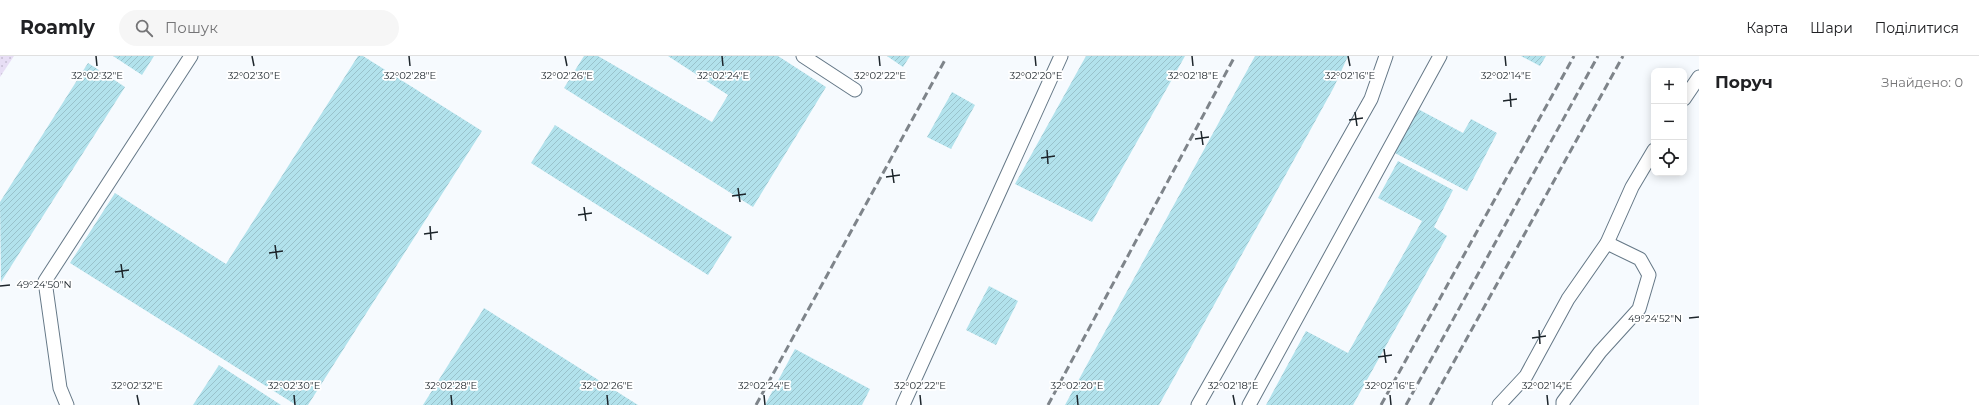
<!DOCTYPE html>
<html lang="uk">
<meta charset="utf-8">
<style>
:root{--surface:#fff;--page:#f6f6f6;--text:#202124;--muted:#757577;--line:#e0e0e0}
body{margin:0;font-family:Montserrat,sans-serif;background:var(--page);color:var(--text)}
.controls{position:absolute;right:12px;top:12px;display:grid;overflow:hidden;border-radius:8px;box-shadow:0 2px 10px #0003}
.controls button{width:36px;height:36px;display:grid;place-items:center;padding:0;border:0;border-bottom:1px solid var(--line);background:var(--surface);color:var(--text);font:20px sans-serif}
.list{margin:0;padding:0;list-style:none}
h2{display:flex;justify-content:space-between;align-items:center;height:52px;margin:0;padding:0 16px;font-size:17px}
h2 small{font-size:13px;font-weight:400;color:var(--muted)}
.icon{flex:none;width:22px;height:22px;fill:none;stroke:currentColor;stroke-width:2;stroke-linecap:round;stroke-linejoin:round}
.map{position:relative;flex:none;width:1699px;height:349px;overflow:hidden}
header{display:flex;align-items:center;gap:24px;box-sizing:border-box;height:56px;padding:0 20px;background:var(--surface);border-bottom:1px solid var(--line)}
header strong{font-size:19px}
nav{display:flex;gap:22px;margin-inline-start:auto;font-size:14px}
.search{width:280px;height:36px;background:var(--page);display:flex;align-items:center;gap:10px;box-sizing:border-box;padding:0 14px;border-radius:22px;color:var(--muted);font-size:15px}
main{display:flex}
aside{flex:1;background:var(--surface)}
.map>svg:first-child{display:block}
</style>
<header>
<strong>Roamly</strong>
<div class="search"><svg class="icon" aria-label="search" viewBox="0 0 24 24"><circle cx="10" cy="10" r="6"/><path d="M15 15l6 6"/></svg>Пошук</div>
<nav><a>Карта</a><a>Шари</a><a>Поділитися</a></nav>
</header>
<main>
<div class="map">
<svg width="1699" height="349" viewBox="0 0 1699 349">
<defs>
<pattern id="grass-dots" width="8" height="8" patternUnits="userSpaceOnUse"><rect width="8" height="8" fill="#e7def5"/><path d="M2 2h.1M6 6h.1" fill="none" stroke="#c6bed2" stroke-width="1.8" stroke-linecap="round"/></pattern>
<pattern id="building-hatch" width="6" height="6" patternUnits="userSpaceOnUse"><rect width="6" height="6" fill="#b2e2ec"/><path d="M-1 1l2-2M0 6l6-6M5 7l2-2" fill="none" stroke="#99c2cb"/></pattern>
</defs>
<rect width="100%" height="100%" fill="#f6fafe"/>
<polygon fill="url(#grass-dots)" points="0,0 14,0 0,21"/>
<g fill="url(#building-hatch)">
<polygon points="113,0 154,0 142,19"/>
<polygon points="358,0 363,0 482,75 308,349 296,349 70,207 115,137 226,208"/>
<polygon points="584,0 598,0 712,66 728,39 668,0 778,0 826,31 753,151 564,32"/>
<polygon points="887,0 910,0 903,11"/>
<polygon points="1086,0 1185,0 1092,166 1015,128"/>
<polygon points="1255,0 1348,0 1334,31 1159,349 1065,349"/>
<polygon points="1521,0 1546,0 1540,10"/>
<polygon points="88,7 125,31 1,226 0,146"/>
<polygon points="952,36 975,49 951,93 927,81"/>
<polygon points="1418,53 1463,77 1471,63 1497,77 1467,135 1395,97"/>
<polygon points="555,69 732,181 708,219 531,107"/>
<polygon points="1398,105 1453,134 1434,171 1447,180 1353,349 1266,349 1306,275 1348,297 1422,165 1378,142"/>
<polygon points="989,230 1018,245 996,289 966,274"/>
<polygon points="484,252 638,349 423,349"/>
<polygon points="795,293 870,333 862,349 765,349"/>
<polygon points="219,309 281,349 193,349"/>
</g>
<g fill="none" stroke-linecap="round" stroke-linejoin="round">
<g stroke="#657887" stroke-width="15">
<g id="service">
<polyline points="803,0 855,34"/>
<polyline points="1684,43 1699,21"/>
<polyline points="67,349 60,332 45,225 191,0"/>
<polyline points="903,349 1061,0"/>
<polyline points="1198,349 1371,43 1386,0"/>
<polyline points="1249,349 1440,0"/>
<polyline points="1499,349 1526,320 1568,243 1607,187 1632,131 1654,94"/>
<polyline points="1563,349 1563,346 1600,296 1639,253 1649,219 1640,203 1607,187"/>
</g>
</g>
<use href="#service" stroke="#fff" stroke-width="13"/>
<g stroke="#7e848a" stroke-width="3" stroke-dasharray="8 4" stroke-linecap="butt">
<polyline points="756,349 946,2"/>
<polyline points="1048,349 1235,0"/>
<polyline points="1381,349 1574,0"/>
<polyline points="1406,349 1598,0"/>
<polyline points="1430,349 1623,0"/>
</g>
</g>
<path fill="none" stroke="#1d252b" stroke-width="1.5" d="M96 0 97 10M252 0 254 10M409 0 410 10M565 0 567 10M722 0 723 10M879 0 880 10M1035 0 1036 10M1192 0 1193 10M1348 0 1350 10M1505 0 1506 10M1510 37 1511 51M1503 45 1517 43M1355 56 1357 70M1349 64 1363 62M1201 75 1203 89M1195 83 1209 81M1047 94 1048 108M1041 102 1055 100M892 113 894 127M886 121 900 119M738 132 740 146M732 140 746 138M584 151 586 165M578 159 592 157M430 170 431 184M424 178 438 176M275 189 277 203M269 197 283 195M121 208 123 222M115 216 129 214M0 230 10 229M1689 262 1699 261M1539 274 1540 288M1532 282 1546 280M1384 293 1386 307M1378 301 1392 299M137 339 139 349M294 339 295 349M451 339 452 349M607 339 608 349M764 339 765 349M920 339 921 349M1077 339 1078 349M1233 339 1235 349M1390 339 1391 349M1547 339 1548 349"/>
<g font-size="10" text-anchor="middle" fill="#1d252b" stroke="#fff" stroke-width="3.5" stroke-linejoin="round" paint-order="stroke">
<text x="97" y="23">32°02'32"E</text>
<text x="254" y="23">32°02'30"E</text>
<text x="410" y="23">32°02'28"E</text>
<text x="567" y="23">32°02'26"E</text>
<text x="723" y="23">32°02'24"E</text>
<text x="880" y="23">32°02'22"E</text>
<text x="1036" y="23">32°02'20"E</text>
<text x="1193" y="23">32°02'18"E</text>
<text x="1350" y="23">32°02'16"E</text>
<text x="1506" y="23">32°02'14"E</text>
<text x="44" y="232">49°24'50"N</text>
<text x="1655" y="266">49°24'52"N</text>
<text x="137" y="333">32°02'32"E</text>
<text x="294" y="333">32°02'30"E</text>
<text x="451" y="333">32°02'28"E</text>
<text x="607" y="333">32°02'26"E</text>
<text x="764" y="333">32°02'24"E</text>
<text x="920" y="333">32°02'22"E</text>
<text x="1077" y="333">32°02'20"E</text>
<text x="1233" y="333">32°02'18"E</text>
<text x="1390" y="333">32°02'16"E</text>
<text x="1547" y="333">32°02'14"E</text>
</g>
</svg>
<div class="controls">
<button>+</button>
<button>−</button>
<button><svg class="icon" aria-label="locate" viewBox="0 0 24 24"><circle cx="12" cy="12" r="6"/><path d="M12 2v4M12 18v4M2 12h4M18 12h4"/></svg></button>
</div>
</div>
<aside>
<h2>Поруч<small>Знайдено: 0</small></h2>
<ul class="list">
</ul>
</aside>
</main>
